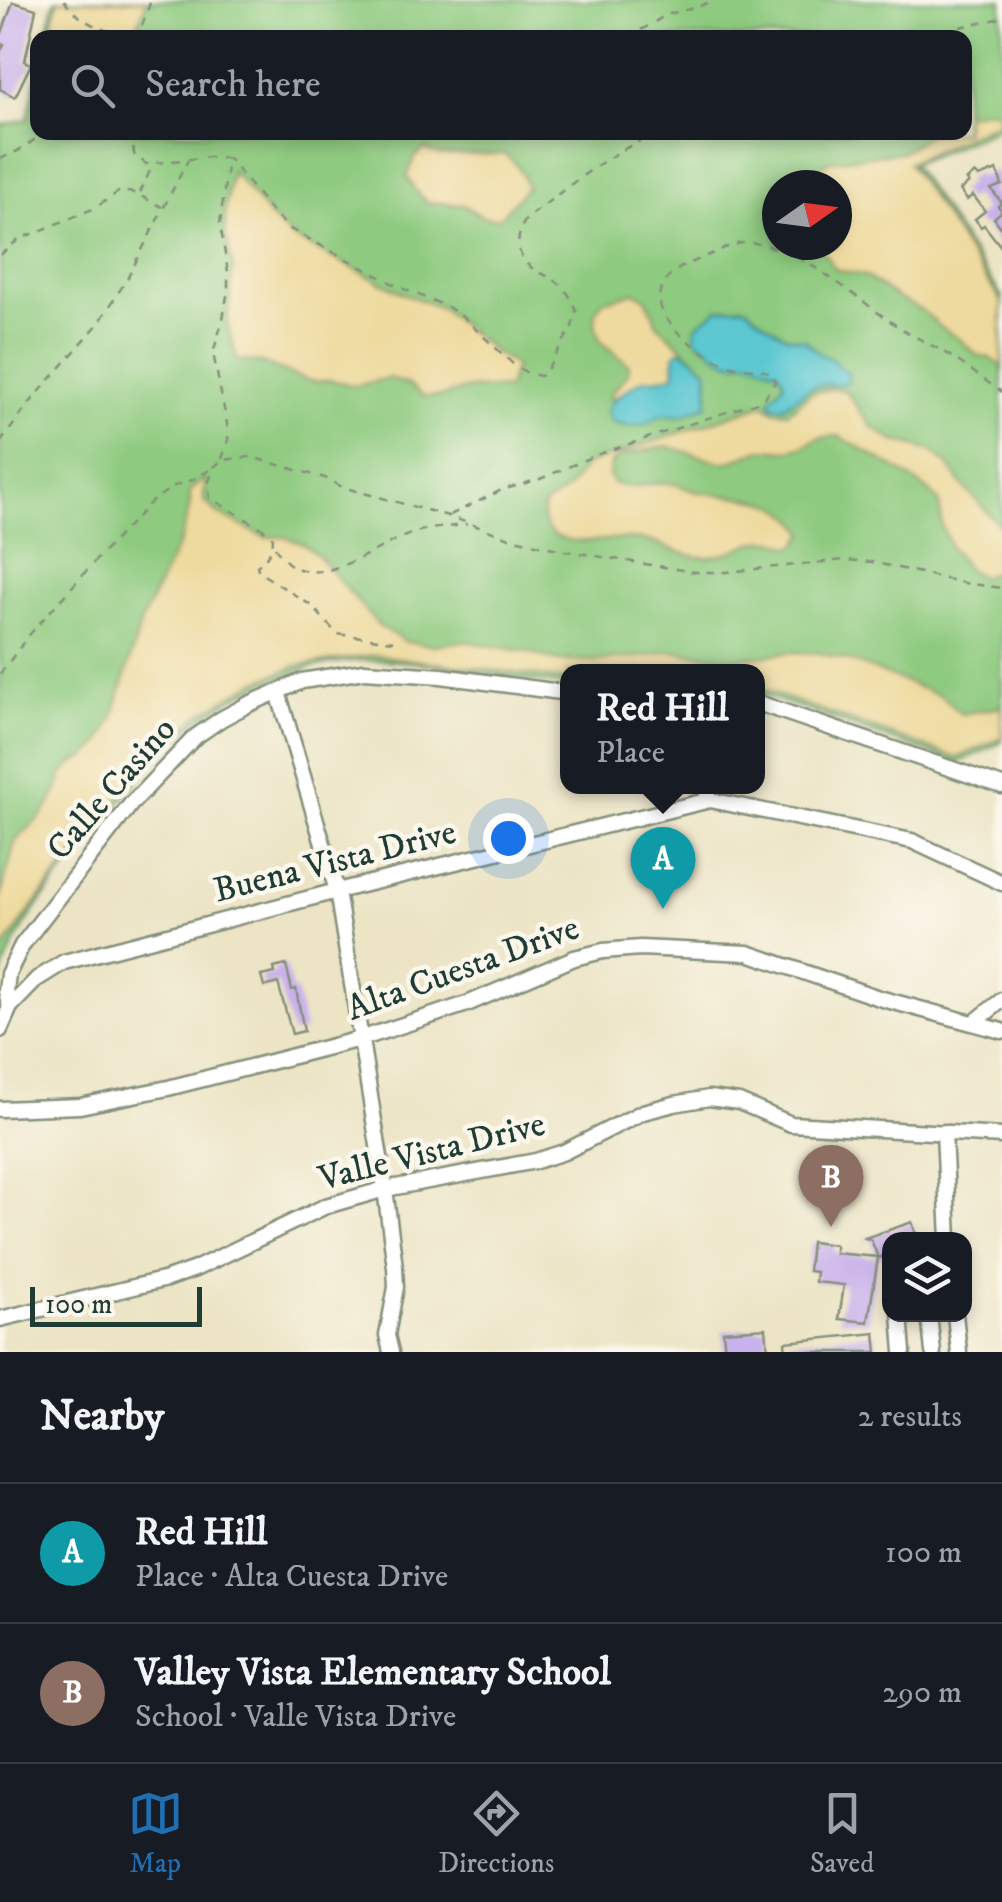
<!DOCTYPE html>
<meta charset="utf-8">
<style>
:root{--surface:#171b24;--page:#242831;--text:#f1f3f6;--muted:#9ea1a6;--line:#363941;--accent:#1f6fb2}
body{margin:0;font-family:"IM FELL DW Pica",serif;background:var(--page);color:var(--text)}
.controls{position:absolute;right:30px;bottom:30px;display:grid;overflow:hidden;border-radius:20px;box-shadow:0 5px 15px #0003}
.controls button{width:90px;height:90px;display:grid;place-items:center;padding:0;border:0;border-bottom:2px solid var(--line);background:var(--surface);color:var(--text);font:50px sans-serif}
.compass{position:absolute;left:762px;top:170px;width:90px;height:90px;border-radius:50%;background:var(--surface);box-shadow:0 5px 15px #0003;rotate:76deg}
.scale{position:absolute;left:30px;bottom:25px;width:172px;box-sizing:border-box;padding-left:10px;border:5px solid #1f3d34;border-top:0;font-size:28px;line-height:35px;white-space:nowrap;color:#1f3d34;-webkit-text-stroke:8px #fbf7ec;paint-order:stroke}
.you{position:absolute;left:508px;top:838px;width:35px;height:35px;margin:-25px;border:8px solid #fff;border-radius:50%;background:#1a73e8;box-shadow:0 0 0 15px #1a73e833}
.badge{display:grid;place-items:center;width:65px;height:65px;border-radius:50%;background:var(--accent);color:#fff;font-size:32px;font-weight:700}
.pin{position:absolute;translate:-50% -82px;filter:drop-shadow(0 2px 5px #0008)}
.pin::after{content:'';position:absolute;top:52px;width:35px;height:30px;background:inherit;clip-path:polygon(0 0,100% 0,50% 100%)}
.popup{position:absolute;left:560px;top:664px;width:205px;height:130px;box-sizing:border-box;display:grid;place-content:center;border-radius:20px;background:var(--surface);filter:drop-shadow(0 2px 8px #0005);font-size:32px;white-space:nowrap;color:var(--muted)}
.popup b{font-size:38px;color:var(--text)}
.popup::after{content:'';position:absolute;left:50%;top:100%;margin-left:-20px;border:20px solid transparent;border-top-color:var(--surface)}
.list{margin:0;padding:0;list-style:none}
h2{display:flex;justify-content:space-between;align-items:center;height:130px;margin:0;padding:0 40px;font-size:42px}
h2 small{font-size:32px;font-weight:400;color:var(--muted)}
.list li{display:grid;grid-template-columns:65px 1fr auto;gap:30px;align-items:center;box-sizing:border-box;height:140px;padding:0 40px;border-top:2px solid var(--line)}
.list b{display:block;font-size:38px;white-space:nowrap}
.list p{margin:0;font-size:32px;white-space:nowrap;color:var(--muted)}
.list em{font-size:32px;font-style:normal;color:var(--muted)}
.icon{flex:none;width:55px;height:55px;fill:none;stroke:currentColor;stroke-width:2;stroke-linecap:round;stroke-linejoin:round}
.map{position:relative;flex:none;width:1002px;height:1352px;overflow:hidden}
.search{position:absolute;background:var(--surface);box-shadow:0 5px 15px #0003;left:30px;right:30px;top:30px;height:110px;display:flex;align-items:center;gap:25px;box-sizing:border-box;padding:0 35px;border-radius:20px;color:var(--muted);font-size:38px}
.sheet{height:410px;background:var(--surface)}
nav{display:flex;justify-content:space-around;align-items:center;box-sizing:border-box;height:140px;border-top:2px solid var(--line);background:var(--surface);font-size:28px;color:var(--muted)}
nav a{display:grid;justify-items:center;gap:5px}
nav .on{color:var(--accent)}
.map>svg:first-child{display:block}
</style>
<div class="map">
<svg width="1002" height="1352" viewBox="0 0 1002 1352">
<rect width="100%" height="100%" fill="#fbf7ec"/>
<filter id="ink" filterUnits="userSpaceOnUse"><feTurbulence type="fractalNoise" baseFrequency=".01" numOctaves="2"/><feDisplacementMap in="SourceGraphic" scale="20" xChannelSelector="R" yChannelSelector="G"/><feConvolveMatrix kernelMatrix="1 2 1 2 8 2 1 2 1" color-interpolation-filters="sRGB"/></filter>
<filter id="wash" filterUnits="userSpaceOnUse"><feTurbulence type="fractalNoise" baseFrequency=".0048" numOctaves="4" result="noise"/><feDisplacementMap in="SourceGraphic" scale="40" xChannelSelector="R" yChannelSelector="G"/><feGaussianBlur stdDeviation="2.25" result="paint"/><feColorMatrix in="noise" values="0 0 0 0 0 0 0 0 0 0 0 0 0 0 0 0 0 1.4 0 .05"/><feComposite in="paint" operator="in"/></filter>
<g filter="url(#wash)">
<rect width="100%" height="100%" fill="#ece4c5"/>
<path fill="#8eca7f" stroke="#56845a" stroke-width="2.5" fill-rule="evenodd" d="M55 0H1002V126L912 164 1002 297V742L958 763 758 693V672H568V685C505 680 442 662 379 660 301 658 221 694 166 749 140 776 116 807 93 837 58 880 12 928 0 983V126L28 119 37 76 38 132H964V38L46 37ZM777 185H837V245H777Z"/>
<g fill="#eeda9e" stroke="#868c69" stroke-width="2.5">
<polygon points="58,0 147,0 136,30 137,37 49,37"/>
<polygon points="992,109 1001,120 908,163 1002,302 1002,366 990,358 976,355 961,340 939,326 923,311 896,297 867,277 835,269 827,256 814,245 837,245 837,185 798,185 829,161 902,152 931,133 964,132 965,114"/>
<polygon points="424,149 441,155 505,154 518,166 527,187 499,218 483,217 464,205 427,202 418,194 407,177 415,157"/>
<polygon points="232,171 270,217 293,238 405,294 441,308 494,352 515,366 508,388 464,389 444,396 424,397 409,385 389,378 356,386 331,380 316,382 306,380 262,363 237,360 227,323 233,267 225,235 225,209"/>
<polygon points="634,292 646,298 657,324 696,360 675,362 675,373 666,379 640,381 629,391 618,397 608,398 628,373 629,365 600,341 595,324 596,310 603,301"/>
<path d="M829 389 845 390 871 426 892 440 931 451 947 464 961 484 1002 528V569L982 577 969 570 951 548 942 526 939 501 928 490 900 471 839 436 818 438 802 447 785 451 765 449 724 463 667 446 619 456 611 463 609 475 613 483C636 492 646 481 668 483 678 483 688 490 698 492 738 499 783 493 805 533L798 544 791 547C757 529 742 554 710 557 686 559 666 544 643 540 617 535 581 547 558 537 544 531 541 518 544 505L566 491 587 464 764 404 775 411 788 412 811 393Z"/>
<polygon points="205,479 204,501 217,513 264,537 284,537 302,543 319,557 379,626 406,642 434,645 464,641 528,652 558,661 599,661 648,656 670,651 733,659 792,652 819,653 851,661 942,696 961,714 1002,707 1002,738 957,758 758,688 758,672 568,672 568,680 375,655 296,666 253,683 200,714 152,756 31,909 2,951 0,958 0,899 15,842 44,813 55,795 62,775 72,764 87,756 99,745 113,718 141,622 181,538 190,505 190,490"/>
</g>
<g fill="#5bc8d1" stroke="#3d8282" stroke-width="2.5">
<path d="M742 306 748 308 761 320 786 336 805 340 821 355 832 359 839 367 848 372V382C837 388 825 382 813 387 802 392 793 401 783 407L773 406 770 400C774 391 781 391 784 382L779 371 749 360 737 363 725 360 697 340 695 336 696 326 718 309Z"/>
<path d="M681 350C692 354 698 363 707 369 708 378 710 399 706 406L680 416 661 415C648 426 628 429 612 422L607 413 610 403C616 398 634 384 640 381 651 376 660 382 675 373L674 356 676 352Z"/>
</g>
<g id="blocks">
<g fill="#c9b1eb">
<polygon points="13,2 36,9 25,61 31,64 15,97 0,89 0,52 4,44 0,43 0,38"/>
<polygon points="997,170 1002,185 991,189 1002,203 998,206 1002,211 994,218 1002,229 1002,248 984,225 981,227 975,219 985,211 973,195 967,200 960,190 969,183 967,180 975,173 979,177"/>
<polygon points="286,965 292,990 296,989 304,1031 292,1034 278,983 264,987 261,976 275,973 274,968"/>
<polygon points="912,1222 918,1240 890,1240 890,1254 878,1258 868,1322 839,1319 844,1285 815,1282 816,1272 808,1271 811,1242 835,1245 835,1253 878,1257 871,1240 865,1238"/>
<polygon points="766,1328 768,1352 725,1352 723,1331"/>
<polygon points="875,1333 877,1352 786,1352 785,1342"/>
</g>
</g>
</g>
<g filter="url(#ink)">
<use href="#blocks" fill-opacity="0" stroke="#86907c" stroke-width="2.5"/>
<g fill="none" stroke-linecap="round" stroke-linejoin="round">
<g stroke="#86907c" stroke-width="19">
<g id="minor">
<polyline points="278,692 337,891 385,1189 395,1267 396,1287 387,1335 391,1352"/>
<polyline points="758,703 1002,786"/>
<polyline points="704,786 710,800"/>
<polyline points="10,1007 6,991 8,974 22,945 131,804 195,737 221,719 249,704 302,681 364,671 441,676 568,693"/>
<polyline points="975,1022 1002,1000"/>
<polyline points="0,1030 10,1007 37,979 64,962 337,891 710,800 912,841 1002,883"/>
<polyline points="0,1109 80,1106 168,1088 360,1039 467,1004 574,958 603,951 640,948 748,953 879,998 1002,1031"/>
<polyline points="944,1132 949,1240"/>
<polyline points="900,1314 903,1352"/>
<polyline points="929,1314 933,1352"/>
<polyline points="955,1314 959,1352"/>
<polyline points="0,1319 167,1279 195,1269 326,1206 385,1189 536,1161 564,1152 643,1112 674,1104 709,1098 739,1102 791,1124 1002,1136"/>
</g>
</g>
<g stroke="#86907c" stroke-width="2.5" stroke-dasharray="8 8" stroke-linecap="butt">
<path d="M64 0C79 23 106 32 132 37L140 32 151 0"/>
<polyline points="610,38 643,29 666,15 700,6 714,0"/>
<polyline points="930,38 955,28 1002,18"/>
<polyline points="132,132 134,154 146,164 209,157 226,158"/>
<polyline points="0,159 20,150 45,132"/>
<polyline points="140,193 153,164"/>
<polyline points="0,255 18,240 95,208 120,191 135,193 162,207"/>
<polyline points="0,443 28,405 99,323 127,279 188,160"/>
<path d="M222 459 228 440V429L213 353 223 319 228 290V272L220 224 228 158 272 212 290 229 399 287 448 307 464 318 515 366 526 372 540 376 545 373 572 327 576 311C572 298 565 287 553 279 547 275 538 273 532 268 514 256 516 234 526 219 571 185 607 153 660 132"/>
<path d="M450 515 502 490 540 479 596 455 763 400 775 382 771 373C756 367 740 370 726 364 681 344 619 291 695 261 714 254 732 241 753 243 805 248 861 304 905 331 920 340 937 347 952 357 969 368 985 381 1002 392"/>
<path d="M275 547C307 603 371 547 413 533 431 527 449 528 467 524"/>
<path d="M394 641 337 634 312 606 259 572 257 566C266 559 273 550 273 538L263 529 210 498 208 484 214 467 222 460 251 457 325 478 342 487 448 516 510 538 566 551 694 572H726L845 560 872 562 964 583 1002 588"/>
<polyline points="0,674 30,634 96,560 151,502 174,486 192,480 213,468"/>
</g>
<use href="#minor" stroke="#fff" stroke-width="14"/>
</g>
</g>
<g text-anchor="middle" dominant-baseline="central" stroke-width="9" stroke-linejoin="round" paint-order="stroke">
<g font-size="35" fill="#1f3d34" stroke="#fbf7ec">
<text transform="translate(112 789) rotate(-49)">Calle Casino</text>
<text transform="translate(335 862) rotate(-14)">Buena Vista Drive</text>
<text transform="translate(463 969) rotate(-20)">Alta Cuesta Drive</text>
<text transform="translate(432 1152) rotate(-14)">Valle Vista Drive</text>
</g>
</g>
</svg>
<div class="controls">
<button><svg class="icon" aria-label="layers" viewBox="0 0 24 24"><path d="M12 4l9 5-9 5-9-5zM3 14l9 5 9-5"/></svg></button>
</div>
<svg class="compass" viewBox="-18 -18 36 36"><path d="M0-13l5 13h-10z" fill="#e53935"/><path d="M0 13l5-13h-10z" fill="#9ea1a6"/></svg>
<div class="scale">100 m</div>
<div class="you"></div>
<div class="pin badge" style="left:663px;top:909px;background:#0f9aa8">A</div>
<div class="popup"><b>Red Hill</b>Place</div>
<div class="pin badge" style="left:831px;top:1227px;background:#8d6e63">B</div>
<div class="search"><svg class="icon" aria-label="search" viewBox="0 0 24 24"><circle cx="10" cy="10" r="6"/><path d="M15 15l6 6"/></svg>Search here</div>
</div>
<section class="sheet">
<h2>Nearby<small>2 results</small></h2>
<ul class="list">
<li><span class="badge" style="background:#0f9aa8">A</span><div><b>Red Hill</b><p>Place · Alta Cuesta Drive</p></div><em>100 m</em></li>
<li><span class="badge" style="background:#8d6e63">B</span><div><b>Valley Vista Elementary School</b><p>School · Valle Vista Drive</p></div><em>290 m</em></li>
</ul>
</section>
<nav>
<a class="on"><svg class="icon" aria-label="map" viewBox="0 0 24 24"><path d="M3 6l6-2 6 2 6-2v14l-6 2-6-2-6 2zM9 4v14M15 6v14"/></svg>Map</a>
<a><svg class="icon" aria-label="directions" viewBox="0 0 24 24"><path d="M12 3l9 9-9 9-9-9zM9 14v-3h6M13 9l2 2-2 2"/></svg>Directions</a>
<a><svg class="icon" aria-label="saved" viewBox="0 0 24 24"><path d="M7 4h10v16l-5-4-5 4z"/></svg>Saved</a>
</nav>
